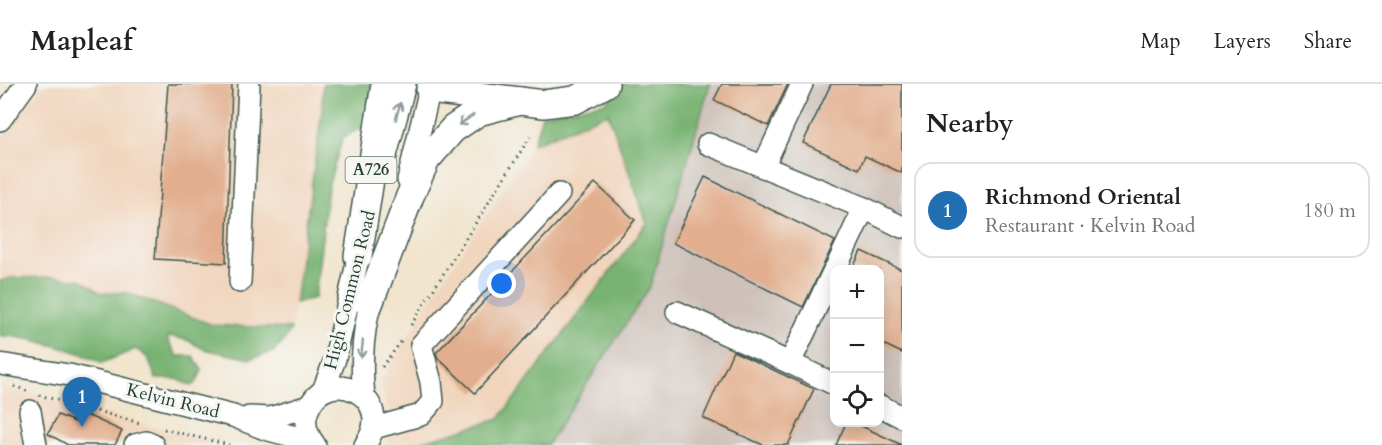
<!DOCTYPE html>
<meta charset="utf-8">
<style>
:root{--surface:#fff;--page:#f2f2f2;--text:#202124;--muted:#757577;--line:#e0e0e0;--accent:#1f6fb2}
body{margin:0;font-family:Cardo,serif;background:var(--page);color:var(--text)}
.controls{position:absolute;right:18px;bottom:18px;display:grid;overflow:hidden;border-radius:12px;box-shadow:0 3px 15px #0003}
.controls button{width:54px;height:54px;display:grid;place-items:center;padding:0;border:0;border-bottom:2px solid var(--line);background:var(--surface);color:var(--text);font:30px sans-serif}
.you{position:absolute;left:502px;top:200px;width:21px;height:21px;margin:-15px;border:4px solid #fff;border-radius:50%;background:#1a73e8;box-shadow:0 0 0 9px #1a73e833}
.badge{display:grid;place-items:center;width:39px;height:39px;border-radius:50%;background:var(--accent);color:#fff;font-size:20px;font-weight:700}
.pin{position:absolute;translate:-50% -50px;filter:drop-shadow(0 2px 3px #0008)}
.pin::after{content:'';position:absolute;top:32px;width:21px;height:18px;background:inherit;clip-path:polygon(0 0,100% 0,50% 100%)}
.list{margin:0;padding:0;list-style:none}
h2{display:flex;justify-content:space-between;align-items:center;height:78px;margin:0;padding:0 24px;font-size:26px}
h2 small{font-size:20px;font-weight:400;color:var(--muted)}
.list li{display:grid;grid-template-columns:39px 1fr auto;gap:18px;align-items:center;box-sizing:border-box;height:96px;margin:0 12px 12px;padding:0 12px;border:2px solid var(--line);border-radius:18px}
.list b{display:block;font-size:22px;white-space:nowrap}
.list p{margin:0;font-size:20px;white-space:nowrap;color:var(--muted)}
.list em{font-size:20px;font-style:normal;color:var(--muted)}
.icon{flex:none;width:33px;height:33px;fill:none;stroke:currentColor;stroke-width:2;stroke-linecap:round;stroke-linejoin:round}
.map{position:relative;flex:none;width:902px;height:361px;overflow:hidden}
header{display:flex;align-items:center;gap:36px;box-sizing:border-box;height:84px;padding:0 30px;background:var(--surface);border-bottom:2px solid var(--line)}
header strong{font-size:28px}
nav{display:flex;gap:33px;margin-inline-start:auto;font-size:21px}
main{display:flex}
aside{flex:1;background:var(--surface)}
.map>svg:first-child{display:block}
</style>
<header>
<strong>Mapleaf</strong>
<nav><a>Map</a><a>Layers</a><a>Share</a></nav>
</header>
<main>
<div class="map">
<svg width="902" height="361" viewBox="0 0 902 361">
<rect width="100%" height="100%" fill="#f6f6f2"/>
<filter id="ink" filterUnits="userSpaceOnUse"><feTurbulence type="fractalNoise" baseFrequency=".0167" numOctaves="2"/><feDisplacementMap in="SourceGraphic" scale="12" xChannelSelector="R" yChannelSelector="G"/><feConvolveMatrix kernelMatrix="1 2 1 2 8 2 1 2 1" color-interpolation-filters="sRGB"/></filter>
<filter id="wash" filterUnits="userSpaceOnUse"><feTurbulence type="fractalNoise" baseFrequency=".008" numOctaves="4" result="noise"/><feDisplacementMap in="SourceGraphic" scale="24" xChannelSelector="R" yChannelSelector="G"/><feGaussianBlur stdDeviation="1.35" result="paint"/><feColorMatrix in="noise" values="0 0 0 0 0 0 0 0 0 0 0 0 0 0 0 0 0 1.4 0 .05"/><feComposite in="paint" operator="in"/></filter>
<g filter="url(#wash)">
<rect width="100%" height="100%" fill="#f1e5ce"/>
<g fill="#f1d5bd">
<polygon points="44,0 323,0 322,26 291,245 213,241 128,209 101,209 82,196 54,193 11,194 0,197 0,57"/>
<polygon points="608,29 647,139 499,335 410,361 388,361 389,328 380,298 432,213 533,60"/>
<polygon points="0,302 223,361 0,361"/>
</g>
<path fill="#cec1ba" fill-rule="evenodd" d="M710 0H902V361H547L650 203ZM834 186H880V338H834Z"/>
<g fill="#78b372" stroke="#4c7853" stroke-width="1.5">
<polygon points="323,0 372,0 368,41 343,53 328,103 315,214 295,219 322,26"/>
<polygon points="622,0 710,0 650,203 547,361 410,361 499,335 647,139 608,29 533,60 542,31 606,18"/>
<path d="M54 193 82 196 101 209H128L213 241 291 245 282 260 273 268 250 275 204 265 187 256 169 252 168 256 177 272H193L202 286 196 299 192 302 177 295H156L148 274 136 265 102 279C86 268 20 251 0 252V197L11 194Z"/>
</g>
<g id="blocks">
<g fill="#e2ae8d">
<polygon points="168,0 232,0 226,179 155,175"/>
<polygon points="722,0 788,0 768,42 714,16"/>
<polygon points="831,0 902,0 902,89 865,72 859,85 803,59"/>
<polygon points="705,93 835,157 803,223 673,159"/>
<polygon points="595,99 635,136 475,309 438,274 436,269"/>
<polygon points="861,167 902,186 902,269 879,258 879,186 852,186"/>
<polygon points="733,267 814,305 788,361 763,361 703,334"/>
<polygon points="80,328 122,347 115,361 68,361 48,350 58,331 75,338"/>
<polygon points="846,339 855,339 902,361 836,361"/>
</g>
</g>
</g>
<g filter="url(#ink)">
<use href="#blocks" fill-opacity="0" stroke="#3e564b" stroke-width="1.5"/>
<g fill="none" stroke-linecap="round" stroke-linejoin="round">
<g stroke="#3e564b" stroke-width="24">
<g id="minor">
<polyline points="0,36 26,0"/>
<polyline points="708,60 864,124 902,143"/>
<polyline points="383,83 405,0"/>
<polyline points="763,83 802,0"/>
<polyline points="408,96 431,0"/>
<polyline points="835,186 864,124"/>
<polyline points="240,198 249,0"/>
<polyline points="677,228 790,279 834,186"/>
<polyline points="790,279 834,300"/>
<polyline points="0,280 69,291 233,332 265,345 311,357"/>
<polyline points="323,307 335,275 362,157"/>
<path d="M364 312C360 276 363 242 374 206"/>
<polyline points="880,322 902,333"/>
<polyline points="30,327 36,361"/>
<polyline points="249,333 270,334 309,322"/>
<polyline points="374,344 421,331 433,317 431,298 421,261 559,110"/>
<polyline points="135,361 146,358 153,361"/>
<path d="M315 361C307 351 303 338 308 326 326 278 399 313 365 361"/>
</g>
</g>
<g stroke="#3e564b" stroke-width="30">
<g id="major">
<polyline points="430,6 544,20 575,16 605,0"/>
<polyline points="358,172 385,0"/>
<polyline points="369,220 410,112 426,76 453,45 478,28 520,17"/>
</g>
</g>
<g stroke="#3e564b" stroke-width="3" stroke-dasharray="1.5 4.5" stroke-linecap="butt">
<polyline points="411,241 530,53"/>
<polyline points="382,283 403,255"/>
<polyline points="14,302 30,308"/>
<polyline points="39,311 140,339"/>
<polyline points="164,345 229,361"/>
</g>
<use href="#minor" stroke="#fff" stroke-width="21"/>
<use href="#major" stroke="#fff" stroke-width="27"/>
</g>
<defs><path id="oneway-shaft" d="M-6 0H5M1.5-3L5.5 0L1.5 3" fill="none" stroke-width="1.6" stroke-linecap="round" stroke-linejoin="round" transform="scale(1.5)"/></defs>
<g stroke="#8f9e9a">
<use href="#oneway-shaft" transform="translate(398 27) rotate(-75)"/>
<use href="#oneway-shaft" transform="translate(466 36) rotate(146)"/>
<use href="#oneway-shaft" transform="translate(362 265) rotate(96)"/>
</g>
</g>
<g text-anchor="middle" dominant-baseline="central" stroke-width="6" stroke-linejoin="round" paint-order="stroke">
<rect fill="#f6f6f2" stroke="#60746d" stroke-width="1.5" x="345.5" y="73" width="51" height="26" rx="4.5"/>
<g font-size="16" font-weight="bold" fill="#1f3d34">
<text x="371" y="86">A726</text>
</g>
<g font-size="18" fill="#1f3d34" stroke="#f6f6f2">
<text transform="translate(350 206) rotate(-76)">High Common Road</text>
<text transform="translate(173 317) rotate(14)">Kelvin Road</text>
</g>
</g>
</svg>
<div class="controls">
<button>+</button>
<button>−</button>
<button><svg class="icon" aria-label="locate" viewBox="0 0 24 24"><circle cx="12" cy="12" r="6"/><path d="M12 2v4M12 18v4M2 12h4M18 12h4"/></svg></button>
</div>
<div class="you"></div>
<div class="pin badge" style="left:82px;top:343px">1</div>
</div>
<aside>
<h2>Nearby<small></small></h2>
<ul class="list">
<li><span class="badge">1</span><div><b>Richmond Oriental</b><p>Restaurant · Kelvin Road</p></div><em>180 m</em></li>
</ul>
</aside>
</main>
